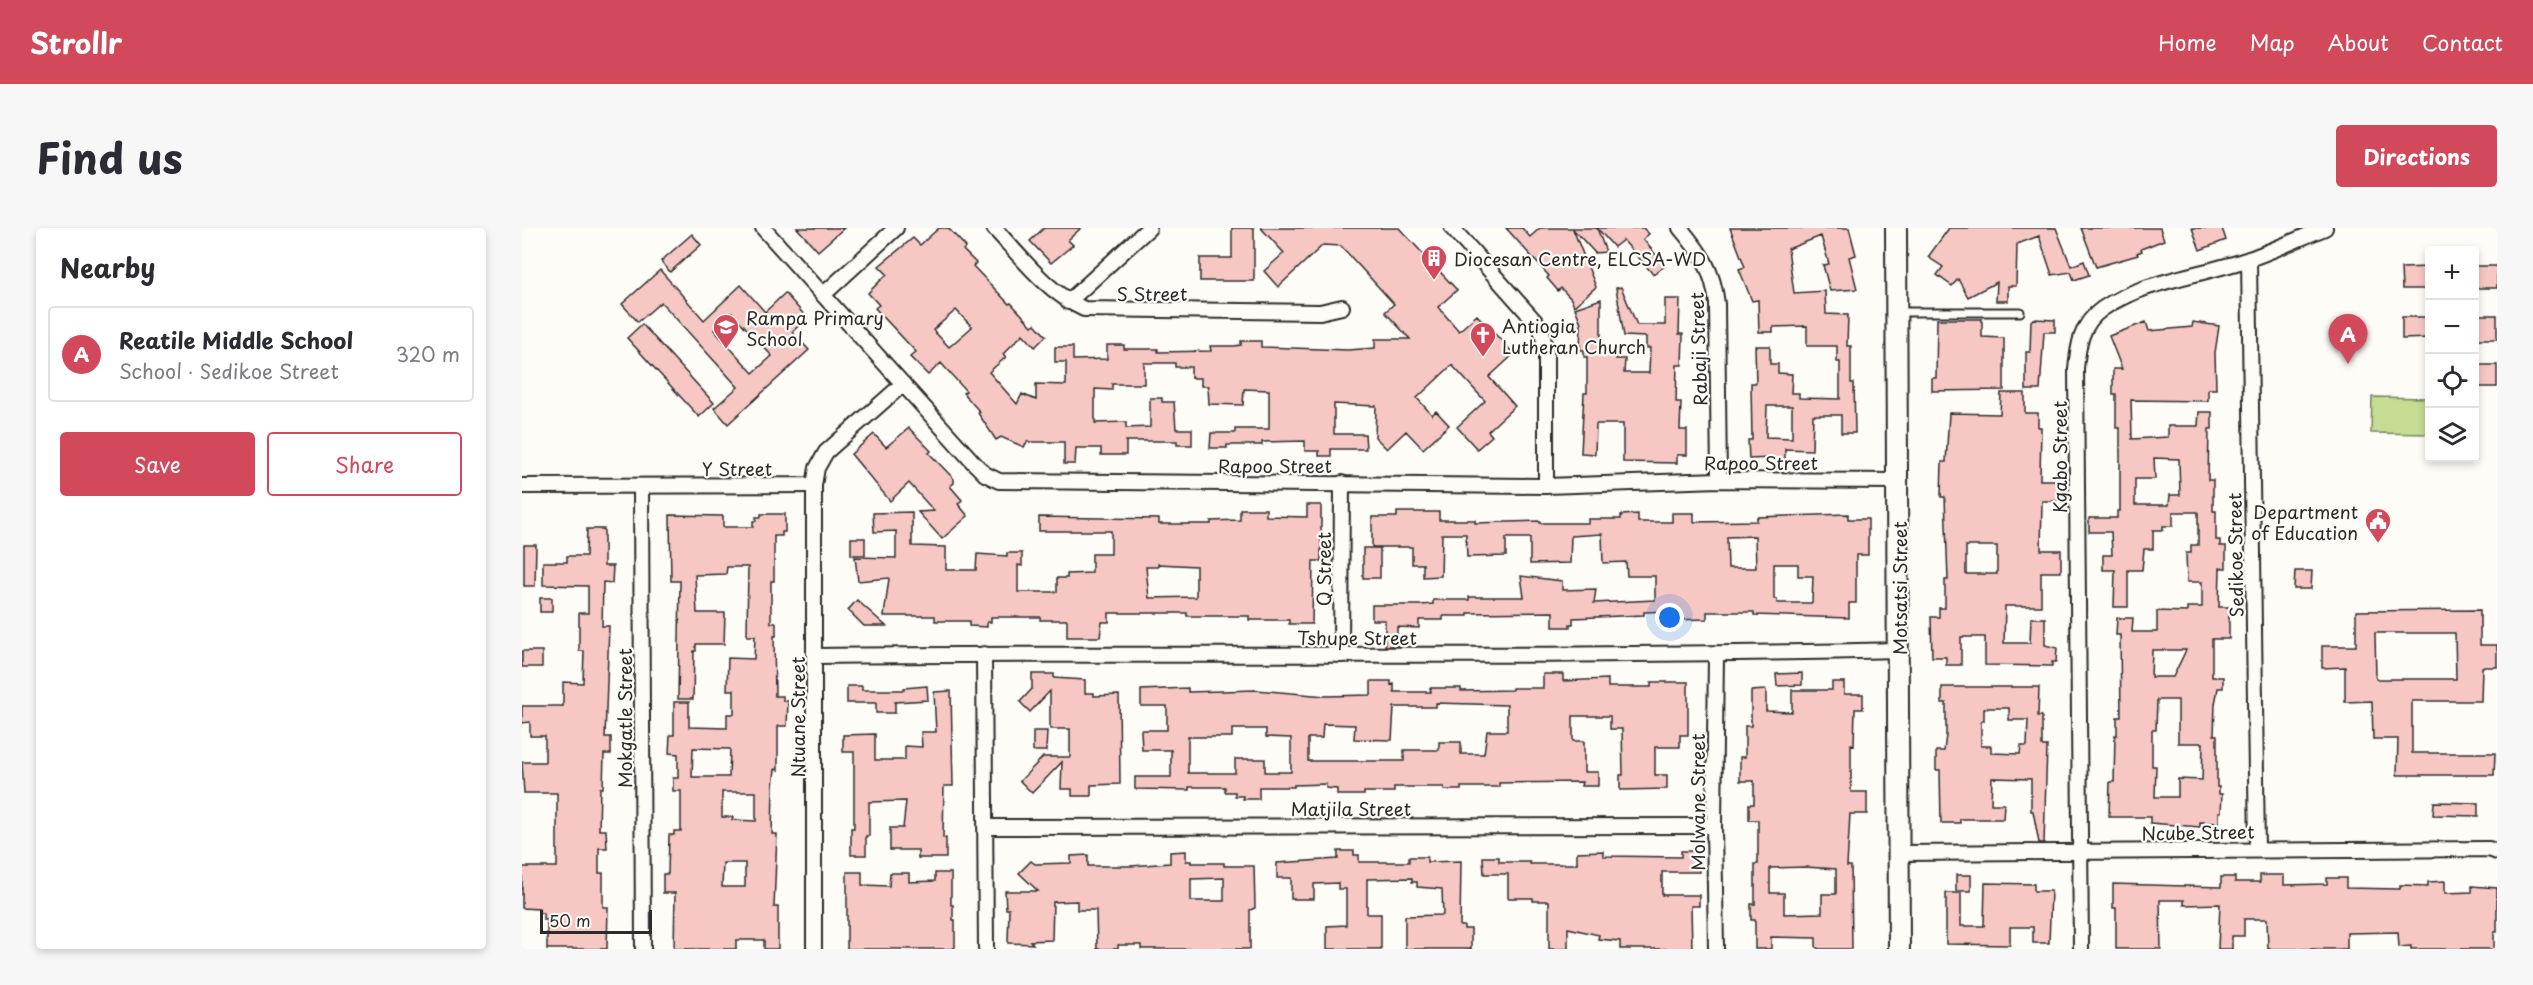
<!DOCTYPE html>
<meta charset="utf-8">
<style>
:root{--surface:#fff;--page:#f7f7f7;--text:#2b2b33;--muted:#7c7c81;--line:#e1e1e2;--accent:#d1495b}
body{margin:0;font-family:"Playpen Sans",sans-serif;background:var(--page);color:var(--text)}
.controls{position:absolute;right:18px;top:18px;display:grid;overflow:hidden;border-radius:6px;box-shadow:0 3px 9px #0003}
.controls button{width:54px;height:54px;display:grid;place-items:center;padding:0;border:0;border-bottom:2px solid var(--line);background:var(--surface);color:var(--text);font:30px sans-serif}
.scale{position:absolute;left:18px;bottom:15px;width:112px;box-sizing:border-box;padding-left:6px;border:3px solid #2b2b2b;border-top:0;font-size:16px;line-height:21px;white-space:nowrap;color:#2b2b2b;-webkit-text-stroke:4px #fdfcf7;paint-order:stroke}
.you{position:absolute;left:1148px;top:390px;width:21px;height:21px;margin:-15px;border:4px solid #fff;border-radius:50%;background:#1a73e8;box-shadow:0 0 0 9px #1a73e833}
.badge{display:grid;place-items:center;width:39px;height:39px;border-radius:50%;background:var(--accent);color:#fff;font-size:20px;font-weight:700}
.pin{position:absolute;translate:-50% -50px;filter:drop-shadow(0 2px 3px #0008)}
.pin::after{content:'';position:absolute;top:32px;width:21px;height:18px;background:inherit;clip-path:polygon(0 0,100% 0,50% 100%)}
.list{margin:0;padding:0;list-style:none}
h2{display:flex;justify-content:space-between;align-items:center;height:78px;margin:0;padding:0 24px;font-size:26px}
h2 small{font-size:20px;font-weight:400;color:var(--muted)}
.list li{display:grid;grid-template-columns:39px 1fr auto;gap:18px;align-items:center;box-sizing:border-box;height:96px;margin:0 12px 12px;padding:0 12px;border:2px solid var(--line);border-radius:6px}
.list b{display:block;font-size:22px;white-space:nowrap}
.list p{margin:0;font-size:20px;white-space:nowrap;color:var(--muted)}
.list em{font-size:20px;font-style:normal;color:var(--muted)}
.actions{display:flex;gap:12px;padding:18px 24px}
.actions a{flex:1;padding:14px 0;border:2px solid var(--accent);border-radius:6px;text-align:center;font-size:21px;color:var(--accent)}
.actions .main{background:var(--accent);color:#fff}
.icon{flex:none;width:33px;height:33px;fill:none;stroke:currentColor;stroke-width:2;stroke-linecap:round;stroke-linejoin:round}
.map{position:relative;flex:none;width:1975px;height:721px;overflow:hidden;border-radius:6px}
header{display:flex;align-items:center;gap:36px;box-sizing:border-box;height:84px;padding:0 30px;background:var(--accent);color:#fff}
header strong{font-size:28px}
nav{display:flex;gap:33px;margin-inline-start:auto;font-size:21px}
.intro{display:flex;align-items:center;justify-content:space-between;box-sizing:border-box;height:144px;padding:0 36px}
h1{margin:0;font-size:42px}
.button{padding:15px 27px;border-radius:6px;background:var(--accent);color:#fff;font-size:21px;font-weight:700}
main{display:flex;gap:36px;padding:0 36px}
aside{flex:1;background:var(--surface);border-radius:6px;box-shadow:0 3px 9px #0003}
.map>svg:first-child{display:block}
</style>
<header>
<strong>Strollr</strong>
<nav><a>Home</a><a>Map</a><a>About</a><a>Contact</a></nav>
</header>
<div class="intro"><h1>Find us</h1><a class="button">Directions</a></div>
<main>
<aside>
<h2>Nearby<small></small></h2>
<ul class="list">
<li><span class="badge">A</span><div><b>Reatile Middle School</b><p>School · Sedikoe Street</p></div><em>320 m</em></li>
</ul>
<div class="actions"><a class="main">Save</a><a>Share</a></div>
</aside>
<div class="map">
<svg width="1975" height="721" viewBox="0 0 1975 721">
<rect width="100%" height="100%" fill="#fdfcf7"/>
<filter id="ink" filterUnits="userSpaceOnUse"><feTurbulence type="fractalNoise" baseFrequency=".0167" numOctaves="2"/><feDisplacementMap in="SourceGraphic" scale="12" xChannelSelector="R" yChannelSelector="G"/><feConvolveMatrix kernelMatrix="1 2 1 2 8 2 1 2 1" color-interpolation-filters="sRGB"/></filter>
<g filter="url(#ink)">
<polygon fill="#c5dc92" stroke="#78845e" stroke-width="1.5" points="1850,169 1907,170 1907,206 1849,205"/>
<g fill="#f7c7c3" stroke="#2b2b2b" stroke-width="1.5" fill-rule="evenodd">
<polygon points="275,0 322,0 296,23"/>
<path d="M417 0H426L444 19 441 22 454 35 451 38 487 76 489 75 510 98 513 96 524 108 513 119 501 106 481 126 484 129 467 144 495 176 500 166 514 172V156L544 157V134H533V119H551V132L585 131V117H602V121H636V124L689 123 688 118H712L719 117V113H739V119L826 122 853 120V111H888L863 84 872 76 819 18 801 17 756 59 742 43 762 25 739 0H877L935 62 916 79 937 103 955 87 992 126 967 149 993 178 966 203 970 208 955 221 935 199 963 173 930 137 895 170 910 187 914 183 927 197 901 221 884 203 865 221 853 209 854 178 812 176V206H843L844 221H809V228H797V223H783V213L740 214V217H705V220H688L689 205H713V201H747V162L722 161 721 177 687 176 686 158H679V150H669V139H653V135H622V156H590V162L573 161V195L604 194V200L628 199V170H640V174H652L654 201H670V217H655V213H604V227H579V220H554L553 236H542V214H505L502 219 479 209 474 212 456 185 458 184 441 165 444 163 419 135 406 147 388 129 394 124 353 80 357 77 346 65 365 46 357 38 391 10 398 17ZM434 82 450 99 427 119 411 102Z"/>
<polygon points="522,0 559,0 546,12 551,17 529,35 508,13"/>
<polygon points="710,0 732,0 732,53 678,53 678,30 710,30"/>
<polygon points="984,0 1000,0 1008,9 1018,0 1075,0 1084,24 1073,25 1051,1 1074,59 1052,78 1049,71 1039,60 1036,63 1025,50 1027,48"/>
<polygon points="1075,0 1121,0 1127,6 1121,11 1143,38 1131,46 1101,12 1092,19"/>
<path d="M1208 0H1327L1334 27 1327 29 1335 61 1308 63 1301 37 1307 36 1299 8 1266 21 1272 65 1303 63 1304 86 1326 87 1325 118H1329V155H1332L1333 205H1319V187H1291L1290 222 1263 221V234H1250V230L1227 231 1226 212H1230L1229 155H1234L1233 118H1248V136H1256V145L1270 146 1269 165H1277V170L1318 171V134H1315V118H1285V98L1251 99V104H1237L1236 72 1230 73 1217 41 1223 39ZM1245 178H1270V210L1244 209Z"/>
<polygon points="1427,0 1534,0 1549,38 1562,33 1567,47 1552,52 1549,44 1530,47 1517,8 1495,16 1494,58 1486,58 1486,73 1474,73 1475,54 1446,69 1436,51 1430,58 1415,47 1421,39 1406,29"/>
<polygon points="1559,0 1638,0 1642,12 1619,21 1620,23 1615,25 1616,27 1574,39"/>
<polygon points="1670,0 1700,0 1704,12 1678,22"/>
<polygon points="170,6 179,17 148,44 139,33"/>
<rect x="1953" y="38" width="22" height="22"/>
<polygon points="1908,39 1908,61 1880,61 1879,40"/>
<path d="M138 42 182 92 219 57 243 84 263 65 285 90 270 104 287 122 206 196 192 180 216 159 139 74 116 94 100 76ZM210 85 250 128 231 145 192 102Z"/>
<polygon points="1099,59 1115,97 1143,97 1143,71 1158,71 1157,106 1161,106 1160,137 1155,137 1154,174 1159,174 1158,202 1165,202 1165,227 1155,227 1155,235 1101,234 1101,196 1074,196 1073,226 1059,225 1062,165 1065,165 1065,129 1062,129 1062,122 1058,122 1059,95 1053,80 1079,71 1079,121 1094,121 1094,131 1103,131 1102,145 1127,145 1128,120 1124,120 1124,109 1102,108 1094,60"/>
<rect x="1953" y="87" width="22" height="24"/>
<polygon points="1880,89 1908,89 1908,110 1880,111"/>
<polygon points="1415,91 1460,91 1460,109 1482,110 1482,162 1410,163 1410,150 1414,150"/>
<polygon points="1511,91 1533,92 1533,104 1522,104 1518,162 1504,162 1504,124 1508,124 1509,93"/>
<path d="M1624 94 1627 103 1670 99 1671 94 1697 98 1693 125 1694 161H1686V173L1609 172 1610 211 1646 209V198H1676L1677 184H1690V201H1687L1686 252H1691V283H1694V312H1698V318H1704V340H1698L1697 379H1707V411H1690V449H1701V460H1696L1693 476 1692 507H1695V559H1697V566H1700L1699 584H1697V595L1678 594V599L1628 595V589H1587L1588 554H1592L1593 507H1595V489H1599L1598 407H1594L1595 390H1611L1610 404H1635V383L1665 384V379H1680V354H1665L1664 325H1669V317H1676V284H1651V298H1641V302H1631V321H1622L1620 342H1606V379H1592L1593 342H1581V327H1590L1589 304H1567V290H1595V283H1598V200H1594V166H1591V141H1600L1587 108ZM1632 230 1657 231 1658 267H1648L1647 277H1613V251H1633ZM1630 422H1664L1651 449H1629ZM1635 472H1656V515H1681L1680 552 1656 551V569H1633L1634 538H1630V502H1634Z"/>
<polygon points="120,96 192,175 177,189 105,110"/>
<rect x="1953" y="137" width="22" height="22"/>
<path d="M1479 165H1503V185H1516V199H1519L1518 252H1536V273H1520L1519 322H1539V344H1519V378H1483L1482 415H1508L1509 390H1523V417L1535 420 1534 434H1530V438L1463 437V409H1439V437H1424V429H1410L1409 389H1417V380H1423V352H1426L1423 269H1419L1420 234H1424L1427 185 1478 186ZM1444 318H1475V346H1444Z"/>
<polygon points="387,200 409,223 407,225 432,251 432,255 428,258 440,272 436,276 446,288 420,311 396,284 412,283 387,255 368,273 329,226 352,206 364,219"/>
<path d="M785 277H799V333H791L790 396H767V392H727V388H665V385H587V394H580L578 409H545V392H518V389H469V394H465V399L447 398V393H413V388H362L367 350 336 353 333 329 374 330V303L352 304 351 285 390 284V318L424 319V342H454L455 326 485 328V325H500V338L496 337V364H535V350H545V346L570 345V326H589V303H517V289L637 291V296H689V293L718 292V281H744V288L785 289ZM636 336 674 338V369L627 370 624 339H636Z"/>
<path d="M875 284H917V292H953V295L1018 293V295H1066V291H1099V287L1116 286V294H1150V285H1172V294L1235 293V289L1326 286V291H1346V327H1334V375H1327V390L1232 387V384H1185V391L1151 392V383L1122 384V387L1051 390V396H1048V399H1031V384L946 385V388H921V392H897V400L875 399V418H863V392H850V377H899L911 376V372H947V369H1002L999 348 1040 353V362L1074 361 1072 375 1133 372V348H1105L1104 334 1081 335 1080 306 1049 308 1048 335 1008 336V310H984V328L945 329 944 306H920L919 348 901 349V336H890V319H850V289H875ZM1233 308 1234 340H1206L1205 309ZM1252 336H1276V348H1291L1290 375H1255V371H1252Z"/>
<path d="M239 286H263V304H260V308H252V353H249V395H254V408H252L253 468H261V473H266L265 498H256V542L253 541 251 559 250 606H255L252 679H256V721H242V712H214V721H152L153 665H141V646H146L147 607H152V603H159V563H151V550H156V526L147 525 148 507H152V474H167V499L205 500V486H212V462H205L206 430 232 431 233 408H225L226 339H205L204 346 173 347 175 385H203L202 416H174V423H172L171 471H156L158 353H149L148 287 201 288V299H231V293H234V289H239ZM171 520 208 521 207 549H170ZM200 564H234V593L210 592 211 589H200ZM201 635H223V659H200Z"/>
<polygon points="65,301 82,301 82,338 91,338 90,355 81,354 80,398 87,398 83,509 89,509 89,526 82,526 81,560 78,560 77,602 84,602 85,620 77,620 77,645 81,645 81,679 86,679 85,721 25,721 25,692 21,692 21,685 17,685 17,681 0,680 0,639 35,639 35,565 2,565 0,534 23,534 23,508 8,508 8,494 0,495 0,478 41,478 41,454 61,455 62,423 57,423 57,385 66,385 66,358 21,357 21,334 45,334 45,328 64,328"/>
<rect x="329" y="310" width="14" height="17"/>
<polygon points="2,317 14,317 13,358 2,358"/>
<rect x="841" y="320" width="17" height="30"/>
<polygon points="1773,343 1790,343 1789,361 1772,361"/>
<rect x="18" y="370" width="12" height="14"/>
<polygon points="335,372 364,398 342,398 326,382"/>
<path d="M1958 382V417H1975V439H1960L1959 473H1890V525H1973L1972 547H1875L1876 511H1851L1850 473 1823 474V439L1800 440V418H1834V383ZM1853 405H1933L1934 451H1854Z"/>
<rect x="0" y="423" width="20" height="16"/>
<polygon points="1280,445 1280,457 1255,458 1254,446"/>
<polygon points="510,446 532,446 532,450 563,452 563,465 572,465 572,468 597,467 598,556 569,557 569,568 550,568 550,561 539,561 540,534 510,565 498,553 521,529 548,529 548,501 528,501 528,463 508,484 498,474 510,461"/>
<path d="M1021 446H1041V453L1086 451V459H1129V454H1166V507H1158V519H1133V547H1145V561L1098 562V547H1101L1100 501H1088V488H1051V513H1062V544H1076V558H1059L1060 554 977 555V559H939V562H922V559H872V564H842V567H815V561L804 560V556L772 557V559H737V571H721V568H713V564H703V559H667V562L613 561V549H649V522H620L619 502H645V478H619V462L666 460V464L734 462 803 468 849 467V453H869V457L872 456V464H909L908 460H939V463L990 462V460H1021ZM914 475 985 477V503H965L962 526H939V514H917V522H882V533H786V510H800L801 496 833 497 832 511 870 512 872 479H914ZM710 501H744V509L769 510V544H743V531H713V545H666V509H710Z"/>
<path d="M1310 454H1322V466H1341V481H1333L1332 517 1329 516V564H1345V586H1328L1325 638H1329L1330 721H1297L1294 719V710L1249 709V721H1233V692H1229V676H1233V636H1236V592H1227V576H1232V553H1218V529H1223V498H1229V463L1244 462V483L1270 484V462H1310ZM1283 639 1314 641V666H1300V685L1262 686V665H1248V640Z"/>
<polygon points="325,458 340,458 340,462 382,462 382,460 405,458 406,472 373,474 373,485 354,485 354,475 325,475"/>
<path d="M1420 459H1517L1516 488H1520V518H1525L1522 615H1517L1511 583H1509V551L1470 550 1469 576H1482L1481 591H1438V595H1419L1418 542H1414V523H1422L1424 507V475H1420ZM1462 480H1487V492H1506L1505 518H1499L1498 526 1469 525V518H1459V493H1462Z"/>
<polygon points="429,463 431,558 422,558 421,610 424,610 424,630 396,630 396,622 368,622 368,600 381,600 384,573 347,574 347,608 344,608 344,627 329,627 329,600 332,600 332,524 321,524 321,507 353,506 353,532 383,532 383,518 400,519 399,504 414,504 412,464"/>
<polygon points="511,503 525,503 524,523 511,523"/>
<polygon points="1912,574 1956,575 1956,588 1911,587"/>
<path d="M664 623V633H669V635H702V638H732L733 680 728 682V721H619V717H596V721H575L574 682H555V673L531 674 530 712 508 713 511 716 486 715 487 681H484L483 663H516L497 645 509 633 513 636 549 635V628L566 627V638H609L648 635V624ZM702 650V673H669V651Z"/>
<polygon points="816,623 832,623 832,627 837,627 837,634 887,634 887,629 905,629 905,634 939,633 938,698 942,698 942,701 949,701 949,721 883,721 883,688 921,687 920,661 895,659 895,654 890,654 890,650 845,651 845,686 859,686 859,721 805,721 805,698 824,697 824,661 816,661 816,655 792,656 792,671 769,671 769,650 755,650 755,635 816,631"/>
<polygon points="1081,623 1081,628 1159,629 1159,623 1177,623 1177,644 1140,644 1140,667 1177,667 1177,678 1169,678 1170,721 1098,721 1098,713 1076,711 1077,707 1046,700 1046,721 1027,721 1027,673 1011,673 1011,670 986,670 986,646 962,646 961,629 977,629 977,634 1008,634 1008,636 1055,636 1055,624"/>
<polygon points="325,644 340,644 340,657 367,658 368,645 387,645 387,654 413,653 413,645 429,645 429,677 431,677 431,692 433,692 433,719 430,721 325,721"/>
<rect x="1434" y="647" width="15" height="16"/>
<polygon points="1738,647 1762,647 1762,657 1805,656 1805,650 1824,650 1824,660 1878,661 1878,657 1906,658 1906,654 1923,653 1923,665 1950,664 1950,658 1975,660 1975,704 1972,704 1972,721 1889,721 1889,718 1877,719 1876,704 1825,705 1825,721 1746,721 1745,691 1722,691 1722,708 1710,708 1710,721 1696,721 1698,676 1662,677 1662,672 1638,672 1639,721 1594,721 1594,680 1591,680 1591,656 1699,659 1699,649 1713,649 1713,654 1738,654"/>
<polygon points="1463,655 1512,656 1512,663 1529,663 1527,715 1511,715 1511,699 1488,699 1488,717 1424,716 1424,665 1439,665 1439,698 1462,698"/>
</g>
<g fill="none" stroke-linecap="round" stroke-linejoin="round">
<g stroke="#2b2b2b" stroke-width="11">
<polyline id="lane" points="1377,84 1498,84"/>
</g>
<g stroke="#2b2b2b" stroke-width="18">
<g id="street">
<polyline points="241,0 451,234 463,246 477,253 1024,258 1197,252 1376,253"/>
<path d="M472 0C500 30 525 64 562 81L798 84 820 79"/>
<polyline points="930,0 1019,100 1024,123 1024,258"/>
<path d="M1158 0C1180 26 1191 42 1195 76L1197 252"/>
<polyline points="1727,31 1735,622"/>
<polyline points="301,67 374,0"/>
<polyline points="546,74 627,0"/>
<polyline points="292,257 292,721"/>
<polyline points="0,258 292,257 295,240 304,224 381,156"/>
<polyline points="119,258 121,721"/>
<polyline points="462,426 464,721"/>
<polyline points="819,427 820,255"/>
<path d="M293 428C654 424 1016 431 1377 422"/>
<polyline points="465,599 1192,598"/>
<polyline points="1378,625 1967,621 1975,624"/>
<polyline points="1194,721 1192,598 1194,427"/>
<path d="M1559 721 1554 141C1556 118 1559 96 1580 81 1620 53 1681 47 1727 31 1753 22 1778 10 1803 0"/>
</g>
</g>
<g stroke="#2b2b2b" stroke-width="24">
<polyline id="secondary" points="1374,0 1377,721"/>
</g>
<use href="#lane" stroke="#fdfcf7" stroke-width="7"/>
<use href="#street" stroke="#fdfcf7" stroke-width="14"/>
<use href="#secondary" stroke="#fdfcf7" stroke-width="20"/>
</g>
</g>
<defs>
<g id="building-pin" transform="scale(1.35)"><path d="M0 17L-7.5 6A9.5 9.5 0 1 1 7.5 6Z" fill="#d1495b" stroke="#fdfcf7"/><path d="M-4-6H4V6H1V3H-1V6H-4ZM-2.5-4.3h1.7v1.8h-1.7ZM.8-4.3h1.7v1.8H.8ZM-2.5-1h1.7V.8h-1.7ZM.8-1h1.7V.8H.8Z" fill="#fff"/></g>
<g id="school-pin" transform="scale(1.35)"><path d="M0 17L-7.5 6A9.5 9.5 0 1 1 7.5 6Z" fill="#d1495b" stroke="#fdfcf7"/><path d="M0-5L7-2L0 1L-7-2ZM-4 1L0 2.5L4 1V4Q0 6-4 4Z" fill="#fff"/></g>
<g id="church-pin" transform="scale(1.35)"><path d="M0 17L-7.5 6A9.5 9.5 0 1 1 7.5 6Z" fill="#d1495b" stroke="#fdfcf7"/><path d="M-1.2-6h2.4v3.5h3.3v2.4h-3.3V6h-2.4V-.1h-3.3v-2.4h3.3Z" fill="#fff"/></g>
<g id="civic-pin" transform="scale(1.35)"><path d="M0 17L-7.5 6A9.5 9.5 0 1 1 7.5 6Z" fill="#d1495b" stroke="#fdfcf7"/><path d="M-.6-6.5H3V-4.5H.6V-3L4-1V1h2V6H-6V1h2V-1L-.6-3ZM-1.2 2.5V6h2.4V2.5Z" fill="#fff"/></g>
</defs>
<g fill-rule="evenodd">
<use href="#building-pin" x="912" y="30"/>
<use href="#school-pin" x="204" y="99"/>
<use href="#church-pin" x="961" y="107"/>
<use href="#civic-pin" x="1856" y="293"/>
</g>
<g text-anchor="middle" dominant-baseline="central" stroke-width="4.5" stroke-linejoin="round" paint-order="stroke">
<g font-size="18" fill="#2b2b2b" stroke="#fdfcf7" text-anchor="start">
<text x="932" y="30">Diocesan Centre, ELCSA-WD</text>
<text x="224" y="89">Rampa Primary<tspan x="224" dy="21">School</tspan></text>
<text x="980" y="97">Antiogia<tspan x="980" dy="21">Lutheran Church</tspan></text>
<text x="1836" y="283" text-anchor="end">Department<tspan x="1836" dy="21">of Education</tspan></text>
</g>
<g font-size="18" fill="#2b2b2b" stroke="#fdfcf7">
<text x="630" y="65">S Street</text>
<text transform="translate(1176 121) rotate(-92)">Rabaji Street</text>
<text transform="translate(1537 229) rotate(-90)">Kgabo Street</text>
<text x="1239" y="234">Rapoo Street</text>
<text x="753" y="237">Rapoo Street</text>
<text x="215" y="240">Y Street</text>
<text transform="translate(1713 327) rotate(-91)">Sedikoe Street</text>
<text transform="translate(801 341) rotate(-90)">Q Street</text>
<text transform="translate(1377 360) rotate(-90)">Motsatsi Street</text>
<text x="835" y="409">Tshupe Street</text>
<text transform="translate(275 489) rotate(-90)">Ntuane Street</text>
<text transform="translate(102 490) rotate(-90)">Mokgatle Street</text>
<text transform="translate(1175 574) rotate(-90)">Molwane Street</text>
<text x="829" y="580">Matjila Street</text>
<text transform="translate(1676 604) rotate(-1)">Ncube Street</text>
</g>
</g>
</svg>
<div class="controls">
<button>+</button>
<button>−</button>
<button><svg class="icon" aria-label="locate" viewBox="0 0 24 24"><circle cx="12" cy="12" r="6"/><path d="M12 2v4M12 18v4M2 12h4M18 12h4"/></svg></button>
<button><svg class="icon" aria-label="layers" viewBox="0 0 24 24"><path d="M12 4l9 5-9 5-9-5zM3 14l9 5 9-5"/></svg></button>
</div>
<div class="scale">50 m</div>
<div class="you"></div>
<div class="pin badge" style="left:1826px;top:136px">A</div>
</div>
</main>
